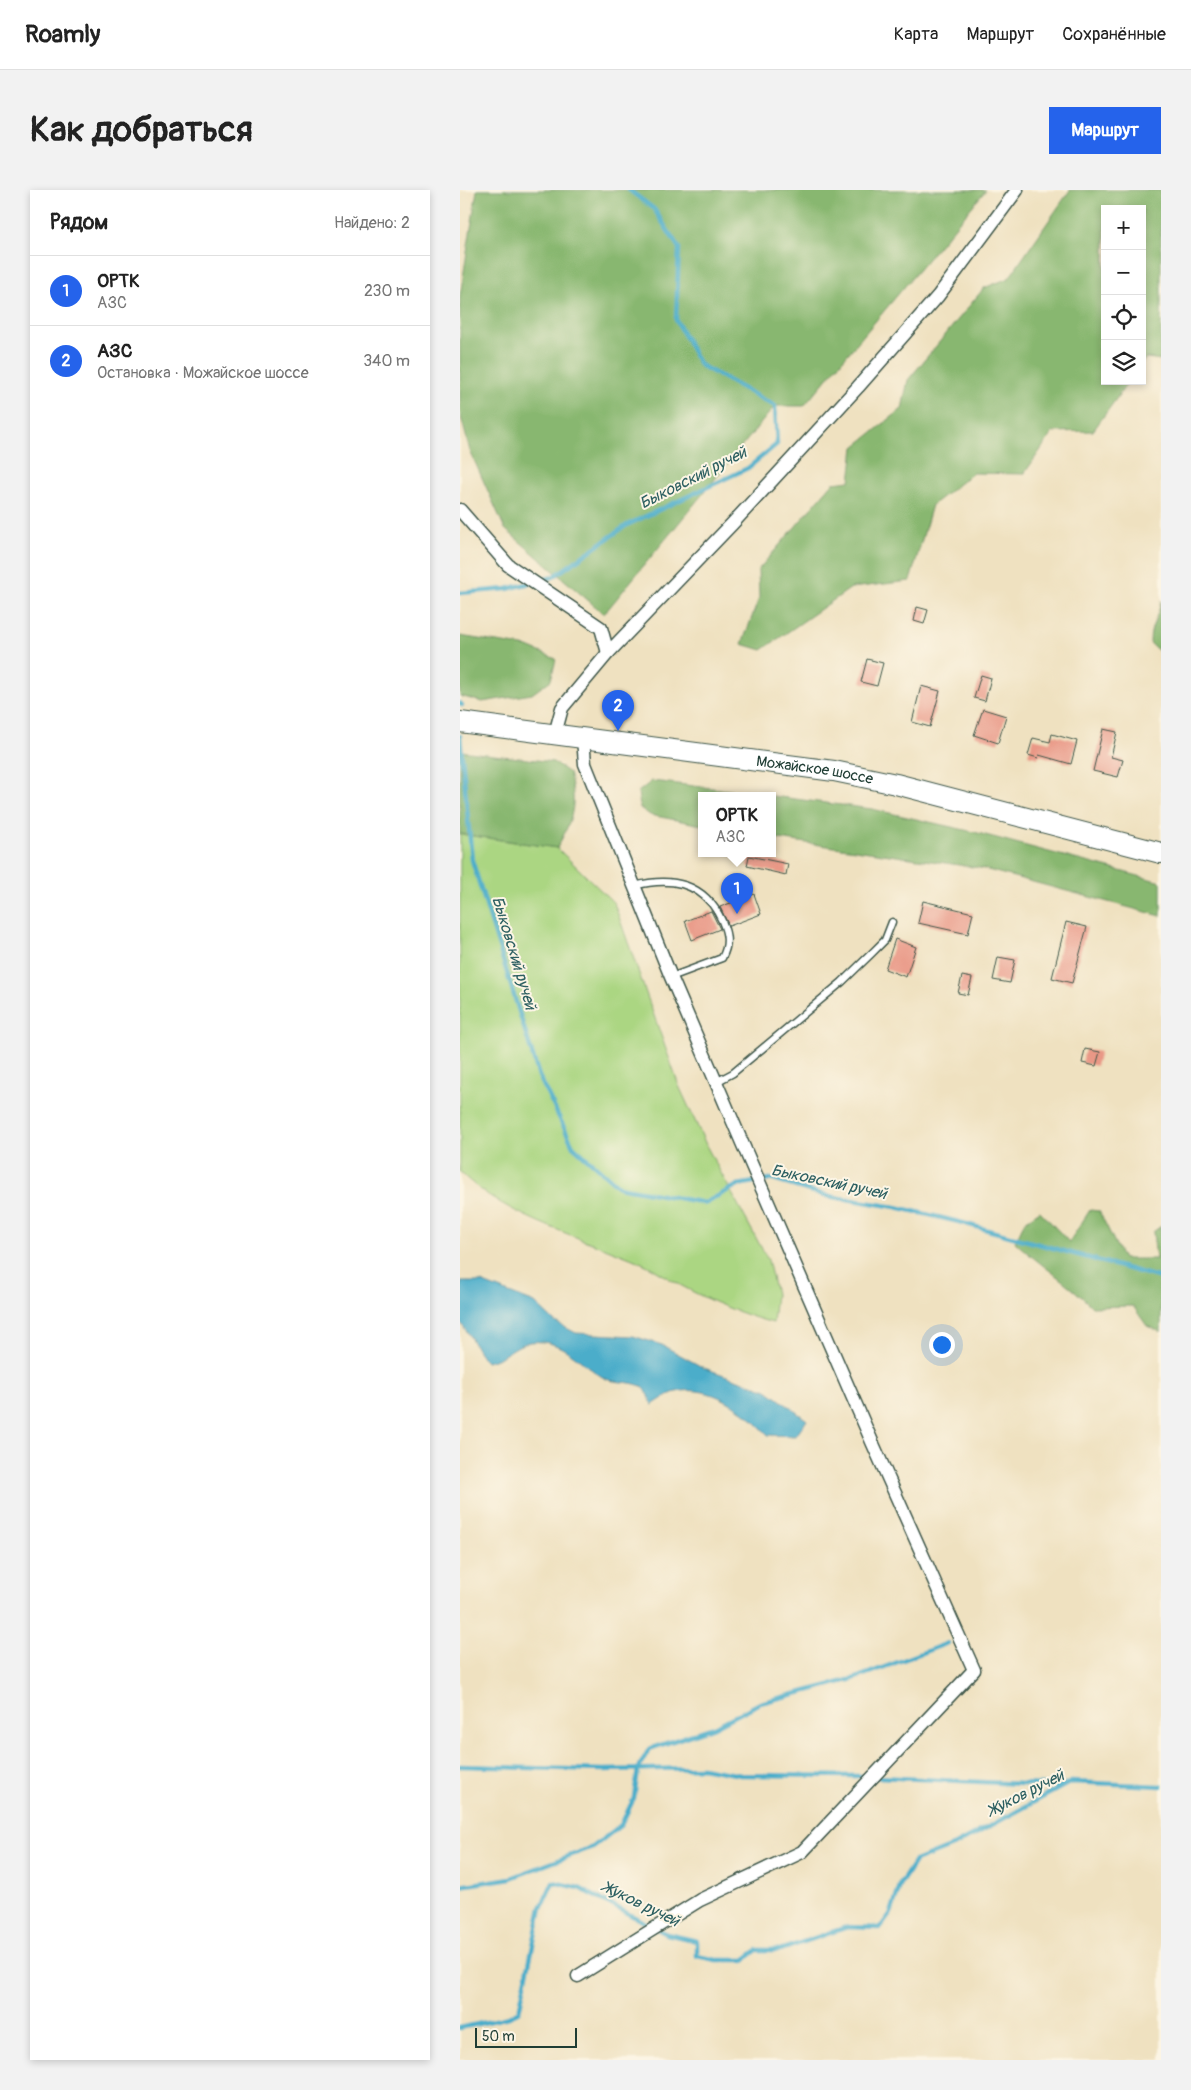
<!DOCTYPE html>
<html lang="ru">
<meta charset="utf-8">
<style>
:root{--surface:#fff;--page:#f2f2f2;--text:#222;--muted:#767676;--line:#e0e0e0;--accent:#2563eb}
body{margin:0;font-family:Pangolin,sans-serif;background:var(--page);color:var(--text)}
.controls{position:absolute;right:15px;top:15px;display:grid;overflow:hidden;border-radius:0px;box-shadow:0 2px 8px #0003}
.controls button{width:45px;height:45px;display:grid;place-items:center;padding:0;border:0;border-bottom:1px solid var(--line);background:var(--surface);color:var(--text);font:25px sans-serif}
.scale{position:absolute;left:15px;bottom:12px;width:102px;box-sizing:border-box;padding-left:5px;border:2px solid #1f3d34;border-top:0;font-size:14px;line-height:18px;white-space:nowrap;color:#1f3d34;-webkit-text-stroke:4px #fcf5e5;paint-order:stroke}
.you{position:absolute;left:481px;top:1154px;width:18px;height:18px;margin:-12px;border:4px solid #fff;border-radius:50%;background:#1a73e8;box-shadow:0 0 0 8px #1a73e833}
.badge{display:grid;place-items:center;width:32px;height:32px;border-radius:50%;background:var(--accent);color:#fff;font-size:16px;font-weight:700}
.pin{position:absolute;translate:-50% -41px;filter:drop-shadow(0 1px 2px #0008)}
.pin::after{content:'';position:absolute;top:26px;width:18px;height:15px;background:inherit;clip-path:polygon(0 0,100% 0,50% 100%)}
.popup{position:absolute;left:238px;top:602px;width:78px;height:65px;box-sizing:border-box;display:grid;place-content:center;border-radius:0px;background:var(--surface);filter:drop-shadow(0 1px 4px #0005);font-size:16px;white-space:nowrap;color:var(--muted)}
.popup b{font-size:19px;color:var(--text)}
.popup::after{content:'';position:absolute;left:50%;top:100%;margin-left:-10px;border:10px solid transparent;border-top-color:var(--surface)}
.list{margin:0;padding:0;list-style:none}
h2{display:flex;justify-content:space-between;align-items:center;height:65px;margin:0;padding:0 20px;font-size:21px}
h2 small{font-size:16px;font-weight:400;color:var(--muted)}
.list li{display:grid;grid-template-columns:32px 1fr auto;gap:15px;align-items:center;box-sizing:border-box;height:70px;padding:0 20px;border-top:1px solid var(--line)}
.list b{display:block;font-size:19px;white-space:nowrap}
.list p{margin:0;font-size:16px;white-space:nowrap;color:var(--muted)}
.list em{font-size:16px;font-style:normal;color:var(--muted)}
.icon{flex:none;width:28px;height:28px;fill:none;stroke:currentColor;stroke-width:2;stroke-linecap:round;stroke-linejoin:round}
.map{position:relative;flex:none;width:701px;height:1870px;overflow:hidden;border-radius:0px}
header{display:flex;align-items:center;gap:30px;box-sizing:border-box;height:70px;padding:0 25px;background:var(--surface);border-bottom:1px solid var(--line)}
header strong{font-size:24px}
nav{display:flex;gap:28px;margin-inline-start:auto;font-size:18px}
.intro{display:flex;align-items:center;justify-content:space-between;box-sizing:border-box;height:120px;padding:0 30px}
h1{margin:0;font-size:35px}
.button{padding:12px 22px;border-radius:0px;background:var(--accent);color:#fff;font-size:18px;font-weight:700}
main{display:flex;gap:30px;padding:0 30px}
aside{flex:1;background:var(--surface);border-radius:0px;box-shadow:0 2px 8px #0003}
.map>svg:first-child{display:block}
</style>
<header>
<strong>Roamly</strong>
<nav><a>Карта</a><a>Маршрут</a><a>Сохранённые</a></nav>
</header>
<div class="intro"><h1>Как добраться</h1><a class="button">Маршрут</a></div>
<main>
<aside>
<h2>Рядом<small>Найдено: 2</small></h2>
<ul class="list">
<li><span class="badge">1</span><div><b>ОРТК</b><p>АЗС</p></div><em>230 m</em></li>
<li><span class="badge">2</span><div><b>АЗС</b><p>Остановка · Можайское шоссе</p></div><em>340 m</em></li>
</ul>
</aside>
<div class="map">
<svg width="701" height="1870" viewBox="0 0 701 1870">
<rect width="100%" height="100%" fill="#fcf5e5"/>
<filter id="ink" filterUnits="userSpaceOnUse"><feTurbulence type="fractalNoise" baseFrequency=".02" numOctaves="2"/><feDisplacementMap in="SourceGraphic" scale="10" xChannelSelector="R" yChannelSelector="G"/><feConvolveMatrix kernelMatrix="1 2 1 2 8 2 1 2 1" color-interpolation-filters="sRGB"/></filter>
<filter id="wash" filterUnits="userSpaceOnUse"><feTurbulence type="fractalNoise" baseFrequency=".0096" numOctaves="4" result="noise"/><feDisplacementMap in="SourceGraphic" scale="20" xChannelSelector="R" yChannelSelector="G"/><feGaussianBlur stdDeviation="1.12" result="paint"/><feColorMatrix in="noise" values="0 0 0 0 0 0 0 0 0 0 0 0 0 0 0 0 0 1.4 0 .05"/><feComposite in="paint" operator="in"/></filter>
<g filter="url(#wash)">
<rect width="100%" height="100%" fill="#efe1c0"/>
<path fill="#abd682" stroke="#658a5b" d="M0 644 97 658 154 713 219 896 248 959 308 1070 316 1104 313 1133C281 1124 251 1112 222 1096 208 1089 196 1079 182 1073 123 1047 47 1029 0 982Z"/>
<g fill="#88b770" stroke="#547a52">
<polygon points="17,0 526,0 344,216 315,216 144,424 45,339 10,261 0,223 0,106"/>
<polygon points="610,0 701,0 701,170 686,168 682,173 682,19 645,19 645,191 669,191 633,241 593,242 564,284 513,283 472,315 450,391 391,398 302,460 282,454 299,408 298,380 373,293 390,291 394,257 442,219 448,190 524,98 549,88"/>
<path d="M701 411V463L690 453C690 434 698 429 701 411Z"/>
<polygon points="0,446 68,457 96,469 91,490 72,504 22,512 0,506"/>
<path d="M0 561 93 572 109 583C118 615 112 630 97 658L0 644Z"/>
<polygon points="192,591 310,605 242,605 242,635 190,625 180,618 178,602"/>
<polygon points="312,606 412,619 518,643 701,692 701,726 520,678 312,648"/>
<path d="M630 1020 639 1021 663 1069H696L693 1042 701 1036V1142L687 1136 673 1116 632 1117C609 1093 580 1075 555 1052L565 1031 580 1021 609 1052Z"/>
</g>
<path fill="#4badca" stroke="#35757f" d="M1 1092H21L75 1113 95 1132 116 1143 173 1146 202 1155 244 1178 307 1200 347 1230 336 1246 308 1245C285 1220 252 1194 216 1202 208 1204 199 1211 192 1215 190 1208 188 1200 181 1196 170 1191 153 1193 144 1188 120 1174 103 1148 70 1152 53 1155 43 1170 26 1172 15 1160 11 1144 0 1133Z"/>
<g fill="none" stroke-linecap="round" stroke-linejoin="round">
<g stroke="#4badca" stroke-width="4.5">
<polyline points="0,403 47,399 93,387 167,335 288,278 317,254 315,216 240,175 216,130 219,58 194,19 169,0"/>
<polyline points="0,513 2,515"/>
<polyline points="0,546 12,670 79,886 113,956 159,997 245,1013 278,995 310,989 367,1006 436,1017 499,1032 701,1088"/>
<polyline points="0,1576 143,1580 242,1578 281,1585 398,1586 602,1596"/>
<polyline points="0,1696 51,1688 133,1657 161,1635 174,1608 178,1579 189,1559 254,1537 300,1513 393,1489 488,1453"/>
<polyline points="0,1838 49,1827 59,1821 81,1718 93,1692 119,1698 207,1744 237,1751 237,1766 256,1770 284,1770 297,1760 320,1760 387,1737 420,1738 431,1723 441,1693 455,1671 495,1655 611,1592 701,1596"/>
</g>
</g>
<g id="blocks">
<g fill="#e99886">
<polygon points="457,417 468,420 464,434 454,431"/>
<polygon points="407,469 423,473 417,496 401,492"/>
<polygon points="521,485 531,488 525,511 514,508"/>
<polygon points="461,496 480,501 470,537 452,532"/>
<polygon points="523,519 546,526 538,553 514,545"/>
<polygon points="643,539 657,542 651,567 663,570 658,587 633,581"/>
<polygon points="592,544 617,551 611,574 579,565 578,568 568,565 573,548 590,552"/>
<polygon points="289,666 328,674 326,685 287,676"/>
<polygon points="294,704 301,724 269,736 260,717"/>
<polygon points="463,711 513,723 508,744 458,733"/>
<polygon points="251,721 260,739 232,750 225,731"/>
<polygon points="606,732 627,737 612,793 592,788"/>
<polygon points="435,749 456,757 446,787 425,779"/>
<polygon points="538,767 555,770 550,793 533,790"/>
<polygon points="502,786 512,788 508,805 498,803"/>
<polygon points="625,859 640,862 636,876 622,873"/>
</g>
</g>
</g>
<g filter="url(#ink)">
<use href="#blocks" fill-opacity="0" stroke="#3e5649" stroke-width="1"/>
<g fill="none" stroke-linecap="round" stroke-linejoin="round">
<g stroke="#3e5649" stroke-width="9">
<g id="service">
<path d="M174 696C212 686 245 693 262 731 268 745 269 755 262 768L211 787"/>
<polyline points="256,892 273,883 382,792 412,763 425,750 432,732"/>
</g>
</g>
<g stroke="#3e5649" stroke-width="15">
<g id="minor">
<polyline points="0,320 48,375 141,438 148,463"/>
<polyline points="95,544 102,518 148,463 272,334 398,197 478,106 557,0"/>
<polyline points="118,1786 240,1710 342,1662 514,1480 413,1254 283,955 211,787 125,574 123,548"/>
</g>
</g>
<g stroke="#3e5649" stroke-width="22">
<g id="primary">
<path id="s1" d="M0 532 374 581 436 594 701 663"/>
</g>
</g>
<use href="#service" stroke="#fff" stroke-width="6"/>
<use href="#minor" stroke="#fff" stroke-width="12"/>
<use href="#primary" stroke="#fff" stroke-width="20"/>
</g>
</g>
<g text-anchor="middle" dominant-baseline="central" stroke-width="4" stroke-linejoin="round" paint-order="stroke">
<g font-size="15" fill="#1f3d34" stroke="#fcf5e5">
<text stroke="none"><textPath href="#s1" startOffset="358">Можайское шоссе</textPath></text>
</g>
<g font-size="16" font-style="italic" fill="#2c5f61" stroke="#fcf5e5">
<text transform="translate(233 288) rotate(-27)">Быковский ручей</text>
<text transform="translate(54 763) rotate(73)">Быковский ручей</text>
<text transform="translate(369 992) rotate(12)">Быковский ручей</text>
<text transform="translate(566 1603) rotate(-27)">Жуков ручей</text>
<text transform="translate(181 1714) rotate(26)">Жуков ручей</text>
</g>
</g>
</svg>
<div class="controls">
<button>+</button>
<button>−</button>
<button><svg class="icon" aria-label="locate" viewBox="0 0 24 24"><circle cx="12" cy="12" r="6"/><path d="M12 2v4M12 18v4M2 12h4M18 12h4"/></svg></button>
<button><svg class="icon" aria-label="layers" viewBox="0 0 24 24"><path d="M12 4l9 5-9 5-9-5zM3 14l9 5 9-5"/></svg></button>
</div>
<div class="scale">50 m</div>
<div class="you"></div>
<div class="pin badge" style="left:277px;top:724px">1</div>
<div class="popup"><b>ОРТК</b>АЗС</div>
<div class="pin badge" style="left:158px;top:541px">2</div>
</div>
</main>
